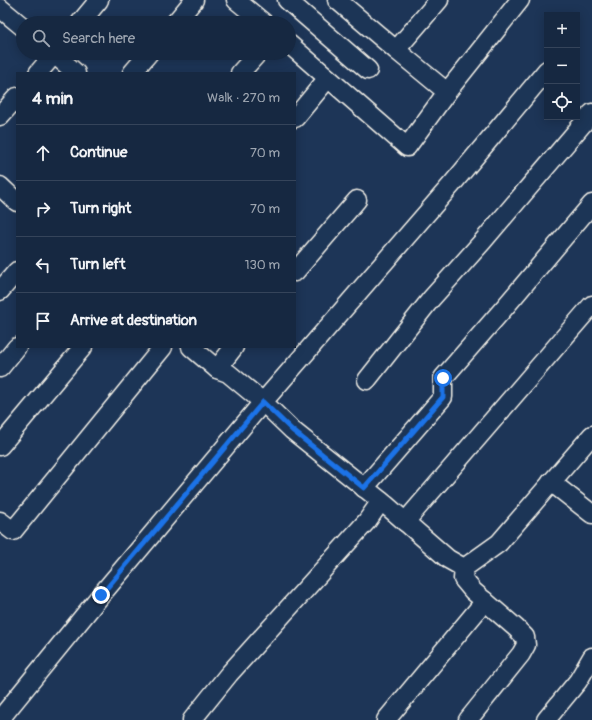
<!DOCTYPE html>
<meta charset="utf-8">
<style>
:root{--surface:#162841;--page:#23344c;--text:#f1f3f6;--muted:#9ea6b1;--line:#35445a}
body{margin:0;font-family:Pangolin,sans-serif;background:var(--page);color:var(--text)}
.controls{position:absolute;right:12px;top:12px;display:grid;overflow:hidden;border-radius:0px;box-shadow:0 2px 10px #0003}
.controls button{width:36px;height:36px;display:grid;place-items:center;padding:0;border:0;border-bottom:1px solid var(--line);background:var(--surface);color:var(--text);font:20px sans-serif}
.stop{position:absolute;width:12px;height:12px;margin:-9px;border:3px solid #1a73e8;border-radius:50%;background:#fff}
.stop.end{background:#1a73e8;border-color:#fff;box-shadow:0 1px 4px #0008}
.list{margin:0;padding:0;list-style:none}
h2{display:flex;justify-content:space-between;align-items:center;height:52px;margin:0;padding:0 16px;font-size:17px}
h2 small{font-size:13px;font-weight:400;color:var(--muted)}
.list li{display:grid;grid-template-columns:26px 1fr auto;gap:12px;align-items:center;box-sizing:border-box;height:56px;padding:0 16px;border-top:1px solid var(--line)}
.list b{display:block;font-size:15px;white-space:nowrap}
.list em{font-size:13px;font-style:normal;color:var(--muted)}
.icon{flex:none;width:22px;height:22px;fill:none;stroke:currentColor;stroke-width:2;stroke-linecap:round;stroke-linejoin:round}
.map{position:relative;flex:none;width:592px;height:720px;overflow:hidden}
.search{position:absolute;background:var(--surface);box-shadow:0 2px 10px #0003;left:16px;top:16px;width:280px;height:44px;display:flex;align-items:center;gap:10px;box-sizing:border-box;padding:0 14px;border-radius:22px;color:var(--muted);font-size:15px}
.panel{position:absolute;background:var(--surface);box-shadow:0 2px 10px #0003;left:16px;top:72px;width:280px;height:276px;border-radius:0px}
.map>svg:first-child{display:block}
</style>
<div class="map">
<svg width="592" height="720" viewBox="0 0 592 720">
<rect width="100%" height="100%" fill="#1d3557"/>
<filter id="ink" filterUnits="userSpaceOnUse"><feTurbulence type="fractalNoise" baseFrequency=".025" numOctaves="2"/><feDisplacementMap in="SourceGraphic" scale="8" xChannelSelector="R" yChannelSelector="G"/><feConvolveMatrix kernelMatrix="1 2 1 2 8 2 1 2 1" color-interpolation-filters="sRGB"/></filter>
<g filter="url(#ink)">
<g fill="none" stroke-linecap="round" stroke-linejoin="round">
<g stroke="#f4f1e8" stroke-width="21">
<g id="minor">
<polyline points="236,0 264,23"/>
<polyline points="287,0 368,70"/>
<polyline points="337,0 396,50 439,0"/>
<polyline points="0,8 23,27"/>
<polyline points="80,23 99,0"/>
<polyline points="175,23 194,0"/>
<polyline points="289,44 407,147 447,92"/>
<polyline points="396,50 447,92 520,0"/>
<polyline points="53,53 76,73"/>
<polyline points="38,73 55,53"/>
<polyline points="132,73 149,53"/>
<polyline points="240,73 258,53"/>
<polyline points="0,116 17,97"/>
<polyline points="295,118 328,78"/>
<polyline points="0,186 17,202"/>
<polyline points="295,272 357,200"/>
<polyline points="0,291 17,271"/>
<polyline points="191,347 217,369 228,373 263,402 292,430 386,505 448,559 464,568 499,543 592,435"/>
<polyline points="0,368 17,347"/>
<polyline points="217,369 234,347"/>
<polyline points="367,380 431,299 483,241 592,113"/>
<polyline points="0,446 83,347"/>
<polyline points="551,482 592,514"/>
<polyline points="364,488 443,397 443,378 505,307 592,204"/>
<polyline points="0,521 13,531 163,347"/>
<polyline points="405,522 592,305"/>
<polyline points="464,568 463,579 473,591 516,628 525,637 526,645 521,654 468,720"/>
<polyline points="0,719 101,595 263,402 453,183 547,70"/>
<polyline points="192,720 229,674 367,521 381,501"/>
<polyline points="386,720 485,601"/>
<polyline points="546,720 578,681 592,657"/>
</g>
</g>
<use href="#minor" stroke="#1d3557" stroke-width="18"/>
</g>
</g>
<g fill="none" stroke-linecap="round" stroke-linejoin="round" filter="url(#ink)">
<polyline stroke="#1a73e8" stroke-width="5" points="101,595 263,402 292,430 364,488 443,397 443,378"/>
</g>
</svg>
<div class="controls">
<button>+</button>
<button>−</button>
<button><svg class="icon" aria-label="locate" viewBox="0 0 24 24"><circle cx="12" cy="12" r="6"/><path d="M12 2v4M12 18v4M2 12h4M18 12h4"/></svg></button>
</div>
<div class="stop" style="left:443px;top:378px"></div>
<div class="stop end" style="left:101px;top:595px"></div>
<div class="search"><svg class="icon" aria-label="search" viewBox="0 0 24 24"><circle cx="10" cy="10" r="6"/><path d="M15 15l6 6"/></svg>Search here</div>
<section class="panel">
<h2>4 min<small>Walk · 270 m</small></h2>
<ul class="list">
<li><svg class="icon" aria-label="ahead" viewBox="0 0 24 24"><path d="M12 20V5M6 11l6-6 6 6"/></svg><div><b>Continue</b></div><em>70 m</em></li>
<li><svg class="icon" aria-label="right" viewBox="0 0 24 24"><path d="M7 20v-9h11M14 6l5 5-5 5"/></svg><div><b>Turn right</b></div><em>70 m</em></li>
<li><svg class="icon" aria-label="left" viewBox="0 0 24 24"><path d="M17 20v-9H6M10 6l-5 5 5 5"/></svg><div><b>Turn left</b></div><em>130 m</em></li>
<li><svg class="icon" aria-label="arrive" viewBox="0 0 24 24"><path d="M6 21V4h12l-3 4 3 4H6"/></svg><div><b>Arrive at destination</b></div></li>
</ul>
</section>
</div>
